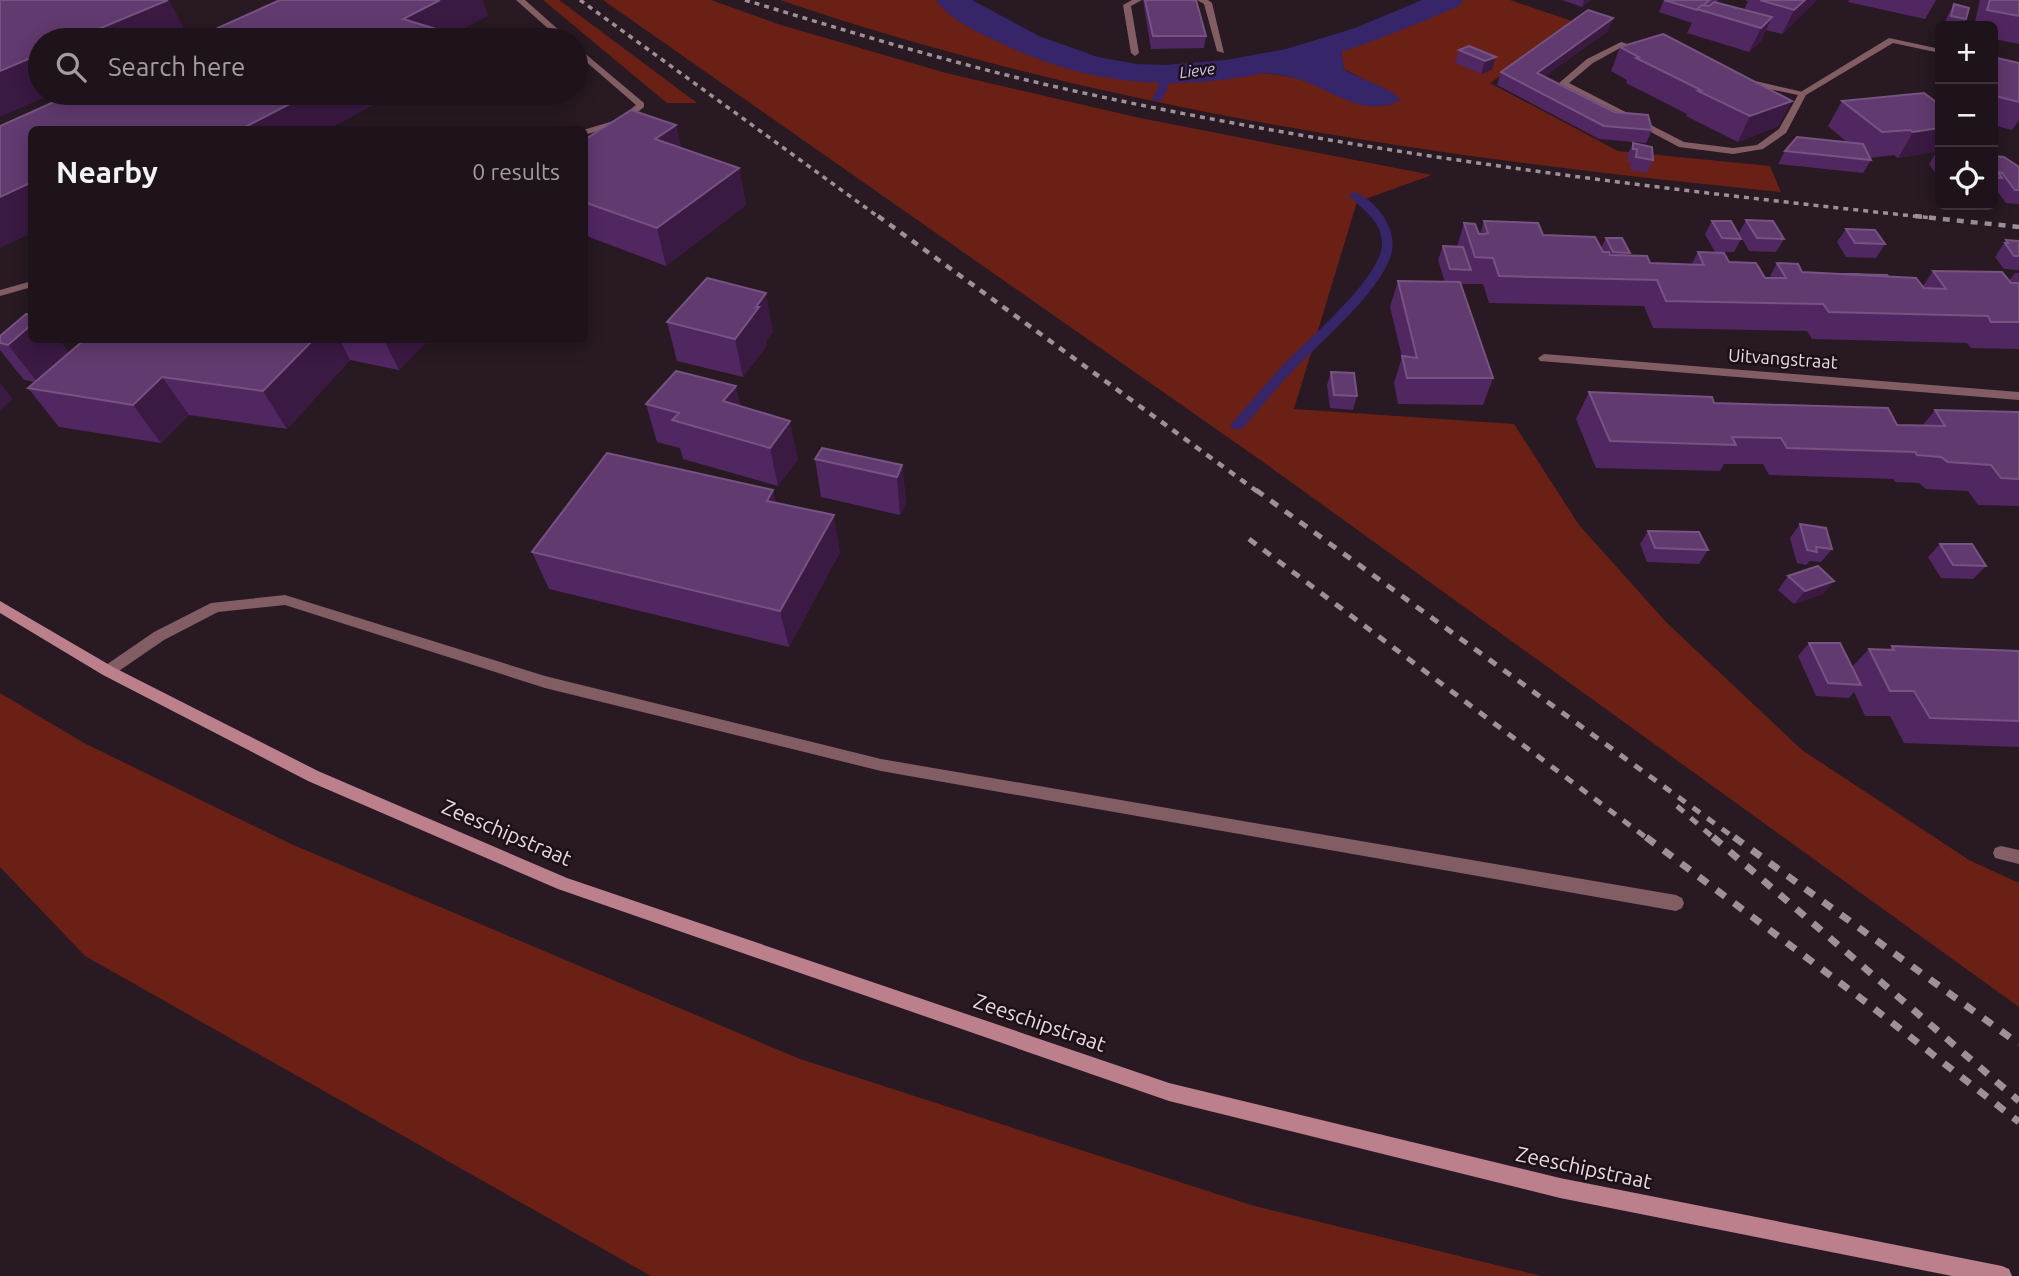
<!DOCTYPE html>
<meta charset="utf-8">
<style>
:root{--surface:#1e131a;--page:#261c23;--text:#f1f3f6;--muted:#a19ea2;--line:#3c3239}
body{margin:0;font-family:Ubuntu,sans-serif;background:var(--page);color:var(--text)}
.controls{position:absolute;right:21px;top:21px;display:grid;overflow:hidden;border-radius:10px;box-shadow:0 4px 18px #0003}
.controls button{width:63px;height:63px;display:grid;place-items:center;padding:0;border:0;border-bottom:2px solid var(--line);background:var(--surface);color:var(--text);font:35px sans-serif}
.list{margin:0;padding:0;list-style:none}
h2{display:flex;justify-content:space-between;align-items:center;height:91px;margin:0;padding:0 28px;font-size:30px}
h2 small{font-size:23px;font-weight:400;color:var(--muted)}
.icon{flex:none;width:38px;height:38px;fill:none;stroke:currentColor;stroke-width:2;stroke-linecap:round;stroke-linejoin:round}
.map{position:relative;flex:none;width:2019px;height:1276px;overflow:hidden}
.search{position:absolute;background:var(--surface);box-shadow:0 4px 18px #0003;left:28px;top:28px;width:560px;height:77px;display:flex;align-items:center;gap:18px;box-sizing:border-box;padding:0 24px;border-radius:38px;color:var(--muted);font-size:26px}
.panel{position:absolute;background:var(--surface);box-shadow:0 4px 18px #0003;left:28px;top:126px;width:560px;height:217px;border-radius:10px}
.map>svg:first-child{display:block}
</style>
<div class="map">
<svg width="2019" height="1276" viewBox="0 0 2019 1276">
<rect width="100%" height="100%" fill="#281923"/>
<g fill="#6b2015">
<polygon points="543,0 559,0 697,103 667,103"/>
<polygon points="603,0 711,0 781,25 946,73 1140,118 1432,175 1357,202 1294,409 1514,424 1579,525 1666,622 1802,750 1969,860 2019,883 2019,1007 1266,464"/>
<path d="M780 0H951L982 22 1015 37 1058 55 1114 71 1169 74 1238 66 1244 71C1262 73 1280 74 1298 79 1337 90 1345 106 1391 105L1373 84 1344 69 1340 44 1448 0H1510L1578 23 1490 83 1618 151 1770 166 1781 192C1444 159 1102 110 780 0Z"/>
<polygon points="0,693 84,743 291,844 800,1059 1251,1205 1541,1276 651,1276 85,956 0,867"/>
</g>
<path fill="#362569" d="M1340 44 1344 69C1362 81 1386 85 1401 100 1365 120 1331 89 1298 79 1280 74 1261 73 1244 71L1238 66 1280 61Z"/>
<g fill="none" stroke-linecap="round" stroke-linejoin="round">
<g fill="#362569" fill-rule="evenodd">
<polygon points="1169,71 1174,74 1162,100 1153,102 1152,100 1164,74"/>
<path d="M1354 192C1377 200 1399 231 1391 255 1380 292 1322 340 1295 369 1276 388 1259 409 1242 429H1232L1230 426 1232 423C1249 404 1265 385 1282 366 1306 341 1384 276 1382 242 1381 220 1362 210 1349 195Z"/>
</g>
<path fill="#362569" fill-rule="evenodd" d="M936 0H972L1039 36 1098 57 1137 64 1165 65 1226 60 1286 49 1355 28 1422 0H1463L1459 6C1308 71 1165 120 1007 46 984 35 950 21 936 0Z"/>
<g fill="#825d64" fill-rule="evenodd">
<polygon points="516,0 525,0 570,40 561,40"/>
<polygon points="1132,0 1142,0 1131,6 1139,53 1135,56 1131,53 1123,5"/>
<polygon points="1197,0 1208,0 1212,3 1224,53 1217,51 1204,4"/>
<path d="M1621 42 1751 80 1807 93 1786 133 1763 149 1733 154 1679 147 1559 83 1587 59ZM1622 47 1746 84 1798 95 1779 129 1757 145 1733 148 1684 142 1569 83 1593 63Z"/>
<polygon points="576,46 644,103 644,107 623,124 584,135 583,130 617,120 636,105 576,53"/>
<polygon points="32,281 32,287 0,296 0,290"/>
</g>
<g fill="#825d64" fill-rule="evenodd">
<polygon points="1889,38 1940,49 1940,53 1893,43 1806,95 1799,93"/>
<polygon points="1544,354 2019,392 2019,400 1540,361 1538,358"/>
<polygon points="285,595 545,676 881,759 1676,895 1682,898 1684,903 1682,908 1676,911 881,771 545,688 285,605 218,612 164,640 113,675 103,675 101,671 103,667 154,632 211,603"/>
<polygon points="2001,846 2019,850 2019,864 1995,858 1993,853 1995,848"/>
</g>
<polygon fill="#bc7f8c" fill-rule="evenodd" points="0,601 113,667 318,771 567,878 1169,1083 1560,1178 2002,1266 2009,1269 2012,1276 1952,1276 1560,1198 1169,1101 558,889 308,781 103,675 0,613"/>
<g stroke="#9d9199" stroke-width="3.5" stroke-dasharray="5 5" stroke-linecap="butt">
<polyline points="580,0 880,218"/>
<path d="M745 0C850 32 954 64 1061 88 1348 152 1640 187 1932 218"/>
</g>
<g stroke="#9d9199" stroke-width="4.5" stroke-dasharray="7 7" stroke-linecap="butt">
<polyline points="878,216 1258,492"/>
<polyline points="1915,216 2019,227"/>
</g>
<g stroke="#9d9199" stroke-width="5" stroke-dasharray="9 9" stroke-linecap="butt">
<polyline points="1256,490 1736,839"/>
<polyline points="1249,539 1648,839"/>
<polyline points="1677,806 1715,839"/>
</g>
<g stroke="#9d9199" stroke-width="7" stroke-dasharray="11 11" stroke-linecap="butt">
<polyline points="1646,837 1867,1003 2019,1122"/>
<polyline points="1713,837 2019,1101"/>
<polyline points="1734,837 2019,1044"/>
</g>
</g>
<g fill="#512761">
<polygon points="1143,0 1196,0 1206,36 1204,48 1151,49"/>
<polygon points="1562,0 1591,0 1582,7"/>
<polygon points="1664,0 1718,0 1717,3 1744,10 1748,1 1744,0 1816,0 1814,3 1782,34 1766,30 1761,41 1749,52 1687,33 1692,23 1659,12"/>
<polygon points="1849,0 1936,0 1925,19 1848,2"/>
<polygon points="1980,0 2019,0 2019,44 1993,39 1993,26 1974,26"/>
<polygon points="1954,4 1966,19 1961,26 1944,26 1947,17"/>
<polygon points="1613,18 1608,31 1545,76 1652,130 1646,143 1599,139 1497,85 1501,72"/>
<polygon points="1620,47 1779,126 1738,142 1686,116 1687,114 1626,83 1627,80 1611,71"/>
<polygon points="1459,50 1496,57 1492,70 1481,74 1455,63"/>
<polygon points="1993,57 2019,63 2019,120 2012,130 1993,125"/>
<polygon points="1842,101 1940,105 1940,180 1929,164 1937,151 1898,158 1894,155 1870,158 1871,160 1863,173 1778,164 1785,151 1847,142 1828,126"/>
<polygon points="584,140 682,148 739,168 746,205 666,266 584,235"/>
<polygon points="1633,143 1653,160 1647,173 1630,170 1631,162 1628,162 1627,156"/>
<polygon points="1993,156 2019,167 2019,204 2006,203 1995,188 1993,191"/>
<polygon points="1746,220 1784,239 1776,252 1749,251 1739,233"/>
<polygon points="1484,221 1601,248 1606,238 1630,253 1629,255 1650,263 1691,265 1698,252 1729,262 1765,278 1769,278 1777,263 1802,272 1888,276 1923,286 1933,271 2009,281 2015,273 2019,273 2019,349 1971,348 1967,343 1812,339 1807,331 1653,328 1644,306 1489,303 1483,284 1461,284 1493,378 1483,405 1398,404 1394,383 1402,357 1390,307 1398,281 1445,282 1438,260 1443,246 1457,247 1464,223 1480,234"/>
<polygon points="1712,221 1741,239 1734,252 1715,252 1705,234"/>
<polygon points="1846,229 1885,244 1876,258 1846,257 1837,242"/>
<polygon points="2006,240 2019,241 2019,270 2004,269 1995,257"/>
<polygon points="667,322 773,331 766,341 767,345 743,377 677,361"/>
<polygon points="0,336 32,340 59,340 69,353 84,340 428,340 399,370 350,360 287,429 189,415 161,443 59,427 28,388 35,382 24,380 0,350"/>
<polygon points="1331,372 1357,396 1353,410 1330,408 1327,385"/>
<polygon points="1589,392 1714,403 1897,425 1922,426 1935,410 2019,412 2019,506 1978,505 1968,491 1926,489 1919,483 1895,482 1894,479 1769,475 1763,464 1724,464 1720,471 1596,468 1576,419"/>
<polygon points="646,404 741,406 798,459 778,486 683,459 680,448 657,442"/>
<polygon points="815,459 902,465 906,503 900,515 821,497"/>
<polygon points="773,490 775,502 840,552 789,647 549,589 532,552"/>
<polygon points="1800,524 1832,549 1821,562 1810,561 1806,565 1797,563 1790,538"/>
<polygon points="1648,531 1708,550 1699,564 1647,562 1640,544"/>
<polygon points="1940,544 1986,566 1973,579 1941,578 1928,557"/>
<polygon points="1788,576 1834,581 1823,594 1794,604 1778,590"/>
<polygon points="1809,643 1852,667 1869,649 1889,650 1892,646 2019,651 2019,747 1904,743 1890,716 1865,716 1854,692 1849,698 1816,696 1798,656"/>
</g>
<g fill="#3a1942">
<polygon points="168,0 169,0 187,34 173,40 72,40"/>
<polygon points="440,0 483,0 488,16 442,40 411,40 403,19"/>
<polygon points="1584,0 1591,0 1582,7"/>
<polygon points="1805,0 1816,0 1814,3 1782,34 1794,10"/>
<polygon points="1772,17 1761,41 1749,52 1761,28"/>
<polygon points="1613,18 1608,31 1533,85 1537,73"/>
<polygon points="40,54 40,93 55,93 0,117 0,71"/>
<polygon points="1496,57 1492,70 1481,74 1485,61"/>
<polygon points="311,93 396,93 327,130 239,130"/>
<polygon points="1792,101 1779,126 1738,142 1750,116"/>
<polygon points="676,125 685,162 655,139"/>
<polygon points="1940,128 1940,151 1898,158 1913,132"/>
<polygon points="739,168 746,205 666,266 657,228"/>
<polygon points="32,182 32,233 0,248 0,197"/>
<polygon points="766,293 773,331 766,341 767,345 743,377 735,339"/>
<polygon points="32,324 32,340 59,340 70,354 38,383 8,345"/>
<polygon points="313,340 340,340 350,360 287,429 263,391"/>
<polygon points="384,340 428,340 399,370"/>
<polygon points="162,377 189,415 161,443 133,405"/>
<polygon points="0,383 13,399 0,411"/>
<polygon points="736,386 745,424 723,401"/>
<polygon points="790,421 798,459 778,486 770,448"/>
<polygon points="902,465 906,503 900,515 897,477"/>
<polygon points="773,490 781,528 767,501"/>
<polygon points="834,515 840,552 789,647 780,611"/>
<polygon points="1834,581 1823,594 1794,604 1805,591"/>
</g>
<g fill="#613a6f" stroke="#765381" stroke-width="2">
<polygon points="0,0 168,0 72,40 40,40 40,54 0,71"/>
<polygon points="280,0 440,0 403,19 436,29 414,40 191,40"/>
<polygon points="1145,0 1196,0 1206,36 1153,36"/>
<polygon points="1664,0 1710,0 1697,10"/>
<polygon points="1760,0 1805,0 1794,10"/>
<polygon points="1990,0 2019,0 2019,16 1987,10"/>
<polygon points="1714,2 1772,17 1761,28 1697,9 1702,5 1709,6"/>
<polygon points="1954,4 1969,8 1966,19 1951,16"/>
<polygon points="1588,10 1613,18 1537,73 1614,112 1648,115 1652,130 1604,126 1501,72"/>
<polygon points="1663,34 1667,36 1792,101 1750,116 1698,91 1701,90 1636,58 1639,57 1620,47"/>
<polygon points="1469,46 1496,57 1485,61 1459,50"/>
<polygon points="1993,57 2019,63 2019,102 1995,96 1994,99 1993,98"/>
<polygon points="74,93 311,93 239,130 32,130 32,182 0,197 0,126"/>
<polygon points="1924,93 1940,105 1940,128 1913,132 1910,130 1882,132 1842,101"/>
<polygon points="631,110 676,125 655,139 739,168 657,228 584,202 584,140"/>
<polygon points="1797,137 1863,144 1871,160 1785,151"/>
<polygon points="1633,143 1652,147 1653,160 1636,157 1637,149 1633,149"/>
<polygon points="1993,156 2004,157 2019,167 2019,190 2015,190 2002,173 1998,172 2002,178 1993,177"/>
<polygon points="1746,220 1773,221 1784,239 1757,238"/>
<polygon points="1484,221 1538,223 1543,235 1595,237 1603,252 1609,252 1610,255 1647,256 1650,263 1704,265 1698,252 1724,253 1729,262 1756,263 1765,278 1786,278 1777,263 1798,264 1802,272 1916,278 1924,288 1946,289 1933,271 2002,272 2011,283 2019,283 2019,322 1991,322 1988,316 1829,312 1823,304 1666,301 1657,280 1499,276 1493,258 1475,257 1464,223 1475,224 1479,234 1484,234 1488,233"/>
<polygon points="1712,221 1731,221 1741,239 1722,238"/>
<polygon points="1846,229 1875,230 1885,244 1855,243"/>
<polygon points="1606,238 1622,238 1630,253 1613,252"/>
<polygon points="2006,240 2019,241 2019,256 2014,256 2005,243 2008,243"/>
<polygon points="1443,246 1463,247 1471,270 1450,269"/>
<polygon points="1841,274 1887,275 1888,276"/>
<polygon points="707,278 766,293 756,307 759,307 735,339 667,322"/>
<polygon points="1398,281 1460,282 1493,378 1407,378 1402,356 1417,358"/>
<polygon points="26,314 32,315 32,324 8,345 0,343 0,336"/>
<polygon points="84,340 313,340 263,391 162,377 133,405 28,388"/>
<polygon points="676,371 736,386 723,401 790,421 770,448 672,420 679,413 646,404"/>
<polygon points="1331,372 1354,373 1357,396 1334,395"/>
<polygon points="1589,392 1712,397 1714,403 1888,408 1897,425 1945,426 1935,410 2019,412 2019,479 2001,478 1991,465 1948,462 1941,457 1917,455 1915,452 1787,448 1781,438 1732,437 1736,445 1610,441"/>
<polygon points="822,448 902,465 897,477 815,459"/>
<polygon points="607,453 773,490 767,501 834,515 780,611 532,552"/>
<polygon points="1800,524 1826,528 1832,549 1816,547 1817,552 1807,550"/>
<polygon points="1648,531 1699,532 1708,550 1655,548"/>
<polygon points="1940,544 1972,544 1986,566 1953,565"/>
<polygon points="1818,566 1834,581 1805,591 1788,576"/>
<polygon points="1809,643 1840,643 1861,685 1828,683"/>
<polygon points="1892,646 2019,651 2019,721 1930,718 1914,691 1890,691 1869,649 1894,650"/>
</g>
<g text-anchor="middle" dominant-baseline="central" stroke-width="5" stroke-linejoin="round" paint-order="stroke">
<g font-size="16" font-style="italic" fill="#cecaf3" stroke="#1e1019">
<text transform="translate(1197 70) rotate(-7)">Lieve</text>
</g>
<g font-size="18" fill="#e6dbe2" stroke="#1e1019">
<text transform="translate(1783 358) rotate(4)">Uitvangstraat</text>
</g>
<g font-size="21" fill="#e6dbe2" stroke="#1e1019">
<text transform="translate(507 832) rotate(23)">Zeeschipstraat</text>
<text transform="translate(1040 1022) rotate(19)">Zeeschipstraat</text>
<text transform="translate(1584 1167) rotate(12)">Zeeschipstraat</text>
</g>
</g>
</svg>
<div class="controls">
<button>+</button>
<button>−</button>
<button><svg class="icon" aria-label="locate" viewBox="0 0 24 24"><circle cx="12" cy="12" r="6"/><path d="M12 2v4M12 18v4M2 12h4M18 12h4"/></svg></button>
</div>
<div class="search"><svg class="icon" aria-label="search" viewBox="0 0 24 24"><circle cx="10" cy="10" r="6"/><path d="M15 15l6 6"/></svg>Search here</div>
<section class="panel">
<h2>Nearby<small>0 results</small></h2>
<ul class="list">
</ul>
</section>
</div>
